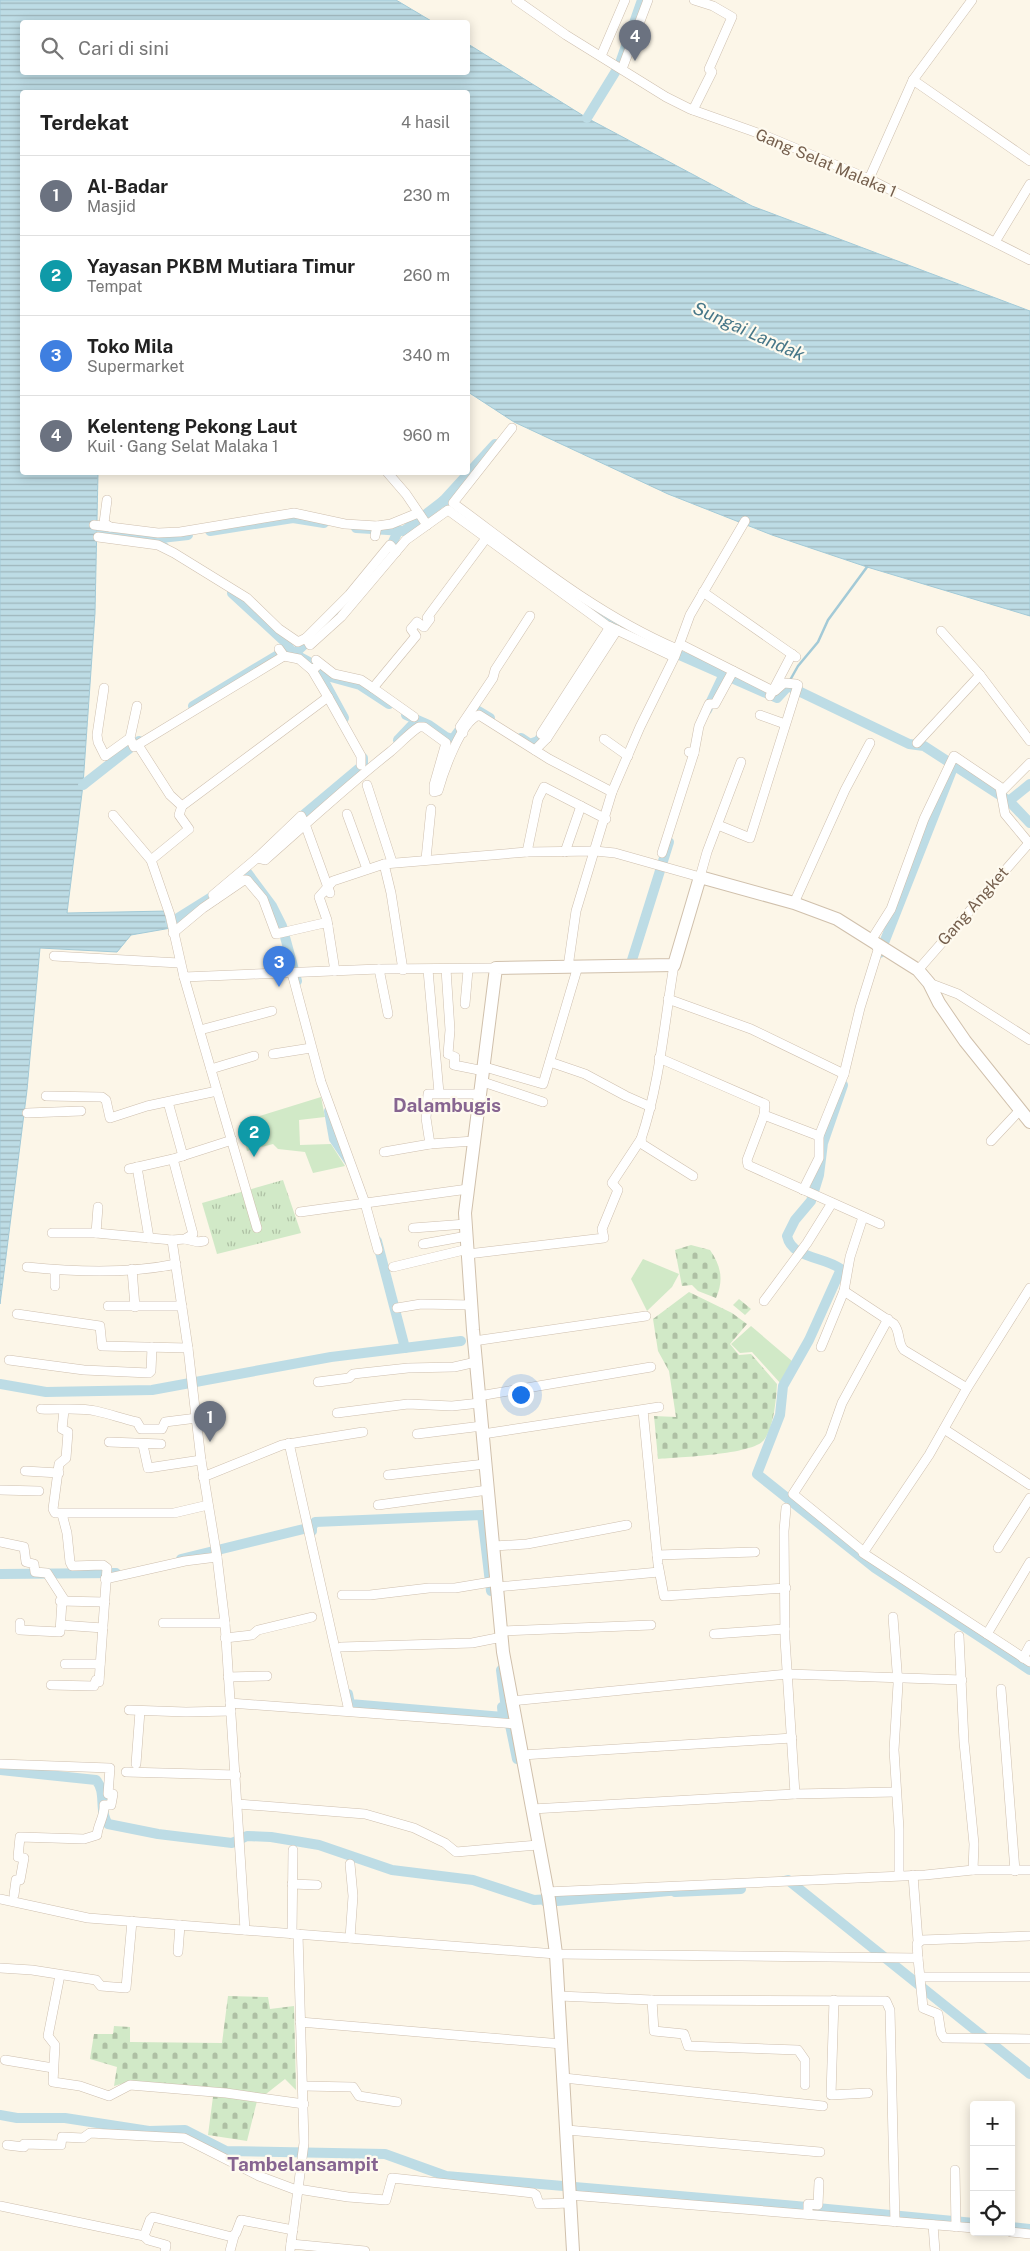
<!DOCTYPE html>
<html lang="id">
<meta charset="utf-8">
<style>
:root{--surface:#fff;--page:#f6f6f6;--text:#222;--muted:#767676;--line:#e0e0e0;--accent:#d93025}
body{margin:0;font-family:"Public Sans",sans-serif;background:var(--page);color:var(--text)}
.controls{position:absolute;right:15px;bottom:15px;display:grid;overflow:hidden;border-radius:5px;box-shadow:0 2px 12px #0003}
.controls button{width:45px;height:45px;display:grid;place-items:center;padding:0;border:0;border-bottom:1px solid var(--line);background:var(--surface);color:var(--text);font:25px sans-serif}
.you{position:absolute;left:520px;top:1394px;width:18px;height:18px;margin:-12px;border:4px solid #fff;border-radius:50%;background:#1a73e8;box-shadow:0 0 0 8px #1a73e833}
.badge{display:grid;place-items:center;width:32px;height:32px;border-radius:50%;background:var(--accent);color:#fff;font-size:16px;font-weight:700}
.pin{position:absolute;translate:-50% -41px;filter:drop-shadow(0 1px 2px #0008)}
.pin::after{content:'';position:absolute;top:26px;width:18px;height:15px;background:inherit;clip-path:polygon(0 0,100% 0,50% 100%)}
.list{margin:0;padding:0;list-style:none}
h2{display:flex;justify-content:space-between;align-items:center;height:65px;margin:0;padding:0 20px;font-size:21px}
h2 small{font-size:16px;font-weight:400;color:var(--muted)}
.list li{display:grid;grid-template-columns:32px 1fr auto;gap:15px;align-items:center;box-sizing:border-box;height:80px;padding:0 20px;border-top:1px solid var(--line)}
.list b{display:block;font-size:19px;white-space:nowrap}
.list p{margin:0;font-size:16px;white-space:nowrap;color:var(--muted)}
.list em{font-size:16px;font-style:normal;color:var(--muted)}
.icon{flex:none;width:28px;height:28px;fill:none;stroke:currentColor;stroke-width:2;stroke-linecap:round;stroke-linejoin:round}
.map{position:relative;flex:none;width:1030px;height:2251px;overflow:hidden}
.search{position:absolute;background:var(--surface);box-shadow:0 2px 12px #0003;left:20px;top:20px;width:450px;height:55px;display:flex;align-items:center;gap:12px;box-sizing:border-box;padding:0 18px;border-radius:5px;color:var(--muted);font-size:19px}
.panel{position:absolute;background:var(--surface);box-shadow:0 2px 12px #0003;left:20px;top:90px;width:450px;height:385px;border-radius:5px}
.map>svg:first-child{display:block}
</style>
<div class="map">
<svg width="1030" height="2251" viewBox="0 0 1030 2251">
<defs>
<pattern id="cemetery-stones" width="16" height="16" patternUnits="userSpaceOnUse" patternTransform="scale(1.25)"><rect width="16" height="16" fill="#d1e9c7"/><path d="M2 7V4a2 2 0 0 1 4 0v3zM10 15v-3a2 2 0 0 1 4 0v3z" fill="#aec0a4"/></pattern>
<pattern id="park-tufts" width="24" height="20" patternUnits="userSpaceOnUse" patternTransform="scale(1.25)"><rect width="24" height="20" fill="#d1e9c7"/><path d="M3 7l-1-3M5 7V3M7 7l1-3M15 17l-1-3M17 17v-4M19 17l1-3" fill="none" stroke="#aec0a4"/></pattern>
<pattern id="water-rules" width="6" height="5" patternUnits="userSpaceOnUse" patternTransform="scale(1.25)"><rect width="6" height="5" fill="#bddce5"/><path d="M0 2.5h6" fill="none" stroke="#9eb6bc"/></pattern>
</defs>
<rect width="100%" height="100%" fill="#fcf6e8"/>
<g fill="#d1e9c7">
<polygon points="321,1097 325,1117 299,1120 300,1145 331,1144 345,1166 313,1173 305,1152 278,1149 273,1144 247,1151 240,1122"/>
<polygon points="643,1259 679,1274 672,1287 647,1311 631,1279"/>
<polygon points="751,1326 792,1361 781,1384 752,1352 740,1353 731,1344"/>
</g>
<g fill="url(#cemetery-stones)">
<path d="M691 1245 710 1250C721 1266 724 1280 716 1298L698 1291 692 1285 682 1286 675 1250Z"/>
<path d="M689 1292 732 1313 747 1324 730 1344 739 1355 751 1354 777 1384C776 1400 774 1427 764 1440 752 1455 679 1457 658 1459L654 1416 676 1417 669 1371 658 1351 653 1319Z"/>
<polygon points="739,1299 751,1309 745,1315 733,1305"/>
<polygon points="228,1996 268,1997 270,2009 294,2006 296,2090 285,2079 257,2101 247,2141 208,2135 214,2089 128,2082 114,2086 117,2067 90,2059 94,2034 113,2034 114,2026 130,2027 130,2042 222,2043"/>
</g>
<polygon fill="url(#park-tufts)" points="283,1180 301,1233 217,1254 202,1203"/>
<polygon fill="url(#water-rules)" stroke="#a3cad7" points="0,0 396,0 433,22 22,22 22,72 468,72 468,44 587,118 752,206 1030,311 1030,616 867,567 772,535 668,494 514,422 468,392 468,92 22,92 22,472 98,473 95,613 83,785 67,913 169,911 171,928 131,935 117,952 40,948 27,1090 0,1304"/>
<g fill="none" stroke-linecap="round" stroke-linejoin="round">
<polyline stroke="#a3cad7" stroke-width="2.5" points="789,682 798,666 818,642 828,620 867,567"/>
<g stroke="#bddce5" stroke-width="10">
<polyline points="587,118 619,66 642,0"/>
<polyline points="443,501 460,514"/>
<polyline points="356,528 404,531 443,501 495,444"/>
<polyline points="210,531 293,518 324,523"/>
<polyline points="101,533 152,539 164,547"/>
<polyline points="152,539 188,535"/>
<polyline points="387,555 398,531"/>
<polyline points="232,593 283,640 294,654 318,667 320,674 360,685 389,704"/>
<polyline points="585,605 621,628"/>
<polyline points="324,625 353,597"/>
<polyline points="668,650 777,698 788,686 909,744 924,746 1009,801 1030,823"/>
<polyline points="294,654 314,635"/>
<polyline points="320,674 344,718"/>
<polyline points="193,706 288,649"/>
<polyline points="707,710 724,674"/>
<polyline points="406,715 429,725 446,737 453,739 475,709 490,718"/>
<polyline points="521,738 530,744 538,741 547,728"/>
<polyline points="398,740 416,721"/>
<polyline points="83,785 139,741"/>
<polyline points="1009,801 1030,784"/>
<polyline points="295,822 363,765 363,758"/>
<polyline points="246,871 272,906 282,926 297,981"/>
<polyline points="170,923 218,893"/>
<polyline points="880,953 954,765"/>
<polyline points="632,960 669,842"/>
<path d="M843 1085 823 1143 819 1175 811 1201 795 1220 787 1236C792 1259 824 1256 841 1269L809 1340 783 1386 780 1415 757 1474 875 1568 1030 1670"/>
<polyline points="329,1111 334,1139 349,1161"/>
<polyline points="377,1241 405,1348"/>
<polyline points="0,1384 46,1392 152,1390 331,1357 461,1341"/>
<polyline points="312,1527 315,1522 482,1515 491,1591"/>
<polyline points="181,1559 312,1527 312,1531"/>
<polyline points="0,1574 116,1573"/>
<polyline points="501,1670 505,1701 517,1759"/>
<polyline points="348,1694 350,1704 503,1717 502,1707"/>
<path d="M0 1770 96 1780C107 1792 98 1810 108 1824L158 1834 232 1843 247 1836 271 1837 319 1845 392 1870 473 1880 534 1900 550 1899"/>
<polyline points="784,1881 788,1880 1030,2074"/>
<polyline points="675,1892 741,1889"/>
<polyline points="545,1898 546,1902 680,1890"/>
<polyline points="0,2115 17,2118 65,2118 149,2131 185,2130 226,2151 385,2154 446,2176 796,2206 974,2223"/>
<polyline points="1011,2227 1030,2229"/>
</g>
<g stroke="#cebfae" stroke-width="10">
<g id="street">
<polyline points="516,0 566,35 666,97 690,109 766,136 869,179 1030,260"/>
<polyline points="601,56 625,0"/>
<polyline points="622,69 648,0"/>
<polyline points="913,80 1030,161"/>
<polyline points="693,110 712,72 709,69 732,17 713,6 694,0"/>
<polyline points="869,179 913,80 972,0"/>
<polyline points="995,242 1030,184"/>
<path d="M512 428 453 503C525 556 595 614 677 649"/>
<polyline points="387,472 406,494 427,525"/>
<polyline points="107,500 104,523 110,527"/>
<polyline points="94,525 158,533 180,532 294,513 345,524 377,526 391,524 418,513"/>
<polyline points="375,536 377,526"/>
<polyline points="98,537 158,545 174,553 247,598 279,629 298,642 306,638 349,595 390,545 396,552"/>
<polyline points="703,592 796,657"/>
<polyline points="306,638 310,645 341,617 406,540 448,510 606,625 674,657"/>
<polyline points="680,644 771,690 775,691 784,683 796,684"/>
<polyline points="279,649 284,656 299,659 312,670 316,667"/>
<polyline points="316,660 334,674 361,680 373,688"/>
<polyline points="980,675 1030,741"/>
<polyline points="104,688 97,735 98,742 105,756 130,738"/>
<polyline points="770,696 792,654"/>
<polyline points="328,697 361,756 361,765"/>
<polyline points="137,706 130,738 134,747 284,656"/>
<polyline points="760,715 785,724"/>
<polyline points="414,717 373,688 416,636 411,629 417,622 424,627 430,619 427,618 429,615 487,537"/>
<polyline points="463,733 460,727 493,678 495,670 530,616"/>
<polyline points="547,738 541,734 610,627"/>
<polyline points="604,739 628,756"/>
<polyline points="917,743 980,675 941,631"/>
<polyline points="138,745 170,795 182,806 328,697 312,670"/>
<polyline points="535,750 547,738 617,630"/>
<polyline points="689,752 694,753 699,726 709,704 715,704 733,671"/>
<polyline points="367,785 392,862"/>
<polyline points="1002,791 1030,763"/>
<polyline points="347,814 367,869"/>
<polyline points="113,815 151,860 170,915 184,977 379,969 496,968"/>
<polyline points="718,825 750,838 798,685"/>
<polyline points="527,852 538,799 544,787 606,819"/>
<polyline points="565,852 581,806"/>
<polyline points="662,853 694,753"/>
<polyline points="426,859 431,809"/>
<polyline points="151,860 189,829 179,815 182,806"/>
<polyline points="384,864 391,893 403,970"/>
<path d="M330 893 305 824 301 816 257 858 265 860C306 824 347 786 390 752 400 744 408 734 419 727H424L446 743 434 785V792L438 791C443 773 461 721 479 715L549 759 612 792"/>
<polyline points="216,899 213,895 257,858"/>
<polyline points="794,903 845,790 870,743"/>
<polyline points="173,933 203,908 244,880 247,880 263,899 276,934 324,923 328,926"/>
<polyline points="872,939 891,909 924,819 954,756 1000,787 1005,814 1029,843"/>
<polyline points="54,956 179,963"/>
<path d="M674 965C664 1024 660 1083 641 1139L642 1144 693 1176"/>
<polyline points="568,967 576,911 612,792 640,727 675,656 690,615 745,521"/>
<polyline points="379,969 388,1014"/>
<polyline points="446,969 450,1030 448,1054 455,1057 454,1065 484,1071"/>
<polyline points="428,970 439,1093"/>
<polyline points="918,970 1030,842"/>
<polyline points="335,971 327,920 319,897 333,881 384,864 527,852 595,851 615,853 700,877 707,852 741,762"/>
<polyline points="292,973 321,1082 365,1203 378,1250"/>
<polyline points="184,977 257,1228"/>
<polyline points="929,983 958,994 1030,1040"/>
<polyline points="668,999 751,1029 844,1074"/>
<polyline points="465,1004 468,970"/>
<polyline points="200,1030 272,1011"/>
<polyline points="273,1054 311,1048"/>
<polyline points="659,1058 765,1104 764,1115 747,1160 748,1165 880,1224"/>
<polyline points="550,1062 585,1074 626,1096 651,1107"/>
<polyline points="485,1067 543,1084 578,966"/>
<polyline points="211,1069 254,1056"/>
<polyline points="483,1082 543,1102"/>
<polyline points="46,1096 102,1097 106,1100 110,1118 147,1106 217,1091"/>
<polyline points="168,1102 183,1156"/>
<polyline points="27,1113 81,1111"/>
<polyline points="764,1115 819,1136"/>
<polyline points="991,1141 1020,1110"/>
<polyline points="430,1144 426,1118 428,1094 481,1094"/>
<polyline points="384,1152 430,1144 474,1141"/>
<polyline points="137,1167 149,1238"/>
<polyline points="129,1169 173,1159 232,1140"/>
<polyline points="803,1190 819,1158 819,1136 844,1074 860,1008 878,950 875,942"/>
<polyline points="300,1212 468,1189"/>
<polyline points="413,1228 466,1224"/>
<polyline points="52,1233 96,1233 172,1240 185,1239 193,1234 173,1159"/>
<polyline points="96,1233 98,1207"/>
<polyline points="185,1239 198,1242 204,1241"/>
<polyline points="172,1240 188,1348 201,1460 217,1557 225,1623 245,1930"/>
<polyline points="423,1244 467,1236"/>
<polyline points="468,1254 604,1238 602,1229 618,1190 612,1183 641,1139"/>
<path d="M27 1267C76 1272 129 1274 176 1264"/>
<polyline points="393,1267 468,1249"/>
<polyline points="132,1269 135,1307"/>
<polyline points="55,1286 55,1270"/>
<polyline points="1030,1288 967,1388 929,1455 863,1553 1030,1662"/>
<path d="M844 1291 894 1324C901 1333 897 1343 904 1350L967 1388"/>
<polyline points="764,1301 807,1243 832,1203"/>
<polyline points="108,1306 182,1306"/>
<polyline points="397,1308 421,1304 471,1305"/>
<polyline points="17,1314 100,1326 102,1346 188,1348"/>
<polyline points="474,1341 646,1316"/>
<polyline points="821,1347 844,1291 850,1257 863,1217"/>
<polyline points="9,1360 84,1370 149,1373 151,1371 152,1347"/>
<polyline points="318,1382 349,1378 353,1374 408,1368 454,1367 476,1362"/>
<polyline points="479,1396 651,1367"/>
<path d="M41 1409C58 1410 79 1407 96 1411 110 1414 123 1419 137 1422L141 1429H162L165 1422 197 1418"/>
<polyline points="64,1410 62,1429 68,1432 66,1458 59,1464 53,1509 55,1513 174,1513 208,1505"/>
<polyline points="643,1410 658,1564 664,1596 786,1588"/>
<polyline points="337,1413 408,1404 452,1406 480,1403"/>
<polyline points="944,1429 1030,1485"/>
<polyline points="417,1434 482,1426"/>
<polyline points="483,1434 659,1407"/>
<polyline points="109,1442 161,1444"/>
<polyline points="289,1443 349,1711"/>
<polyline points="143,1445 148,1468 201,1460"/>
<polyline points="25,1471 59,1473"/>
<polyline points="388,1475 485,1464"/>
<polyline points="203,1477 282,1445 363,1432"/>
<polyline points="0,1490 39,1491"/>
<polyline points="378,1505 488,1490"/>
<polyline points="786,1508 784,1531 785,1639 795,1794"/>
<polyline points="62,1514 67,1533 70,1562 72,1566 103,1565 107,1568 99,1682"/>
<polyline points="0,1542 24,1547 26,1562 34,1564 35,1572 47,1573 65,1601"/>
<polyline points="494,1546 527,1544 627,1525"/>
<polyline points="998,1548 1030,1498"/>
<polyline points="864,1552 793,1494 830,1437 842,1403 888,1319"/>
<polyline points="657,1555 755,1552"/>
<polyline points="105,1579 185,1561 217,1557"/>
<polyline points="497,1587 659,1572"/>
<polyline points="342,1595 370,1595 429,1588 455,1588 497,1581"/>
<polyline points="60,1601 105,1602"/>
<polyline points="893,1617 898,1684 894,1750 899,1829 899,1875"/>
<polyline points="20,1623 20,1630 60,1632 62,1601"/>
<polyline points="163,1623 225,1623"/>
<polyline points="61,1625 103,1628"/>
<polyline points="501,1631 651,1625"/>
<polyline points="714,1634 785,1629"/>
<polyline points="987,1634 1030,1562"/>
<polyline points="959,1636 964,1742 974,1844 973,1870"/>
<polyline points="225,1638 252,1635 258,1630 312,1617"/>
<polyline points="341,1647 472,1643 502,1637"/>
<polyline points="1023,1658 1030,1645"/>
<polyline points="65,1664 100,1664"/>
<polyline points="228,1677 267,1676"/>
<polyline points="51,1685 94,1686 96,1680 99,1679"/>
<polyline points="1001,1689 1015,1871"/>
<polyline points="511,1701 788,1674 962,1680"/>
<polyline points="230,1703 516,1724"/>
<polyline points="129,1710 186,1712 231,1711"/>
<polyline points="522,1755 792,1738"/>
<path d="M0 1764 110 1768 108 1794H113L111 1805H104C105 1816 98 1824 97 1835L84 1839 20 1837 18 1857 24 1858 20 1880H16L14 1895"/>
<polyline points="136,1764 140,1711"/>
<polyline points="126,1772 236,1775"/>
<polyline points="238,1804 365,1814 414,1828 445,1843 456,1852 538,1845"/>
<polyline points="532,1809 795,1794 896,1792"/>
<polyline points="350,1864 353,1896 350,1938"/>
<polyline points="913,1875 918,1941"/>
<polyline points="292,1884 317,1885"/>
<polyline points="546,1892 925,1875 973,1870 1030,1870"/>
<polyline points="0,1899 88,1918 556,1954 918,1958 923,2008 938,2014 941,2033 944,2038 1030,2039"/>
<polyline points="292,1934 293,1850"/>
<polyline points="178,1952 180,1925"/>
<polyline points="918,1958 917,1944 922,1940 1030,1936"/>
<polyline points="0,1968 32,1970 96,1980 101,1986 126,1988 132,1921"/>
<polyline points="60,1975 48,2036 55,2045 53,2082 80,2086 109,2096 130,2085 226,2093 304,2104"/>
<polyline points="921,1977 1030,1977"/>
<polyline points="559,1996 652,2000 886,2001 890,2010 895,2222"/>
<polyline points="652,2000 654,2031 684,2034 688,2046 798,2050 805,2060 805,2085"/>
<polyline points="834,2000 831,2095 868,2093"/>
<polyline points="300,2022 562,2044"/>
<polyline points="5,2060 53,2068"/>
<polyline points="564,2078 823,2106"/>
<polyline points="303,2086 353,2087 359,2096 397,2102"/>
<polyline points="567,2130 820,2152"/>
<polyline points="7,2145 24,2147 24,2144 61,2145 62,2137 83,2138 90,2133 184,2138 259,2176 299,2191"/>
<polyline points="955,2170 956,2227"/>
<polyline points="298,2189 348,2197 386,2200 392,2178 533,2193 536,2195 539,2204 571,2203"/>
<polyline points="570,2195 974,2228"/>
<polyline points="0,2206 144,2236 150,2220 153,2217 232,2237 236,2233 241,2220 293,2230"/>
<polyline points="808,2214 808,2204 818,2205 819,2182"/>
<polyline points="933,2225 935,2251"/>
<polyline points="1011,2232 1030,2234"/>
<polyline points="144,2236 148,2240 166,2245 165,2251"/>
<polyline points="291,2244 365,2251"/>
<polyline points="230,2251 234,2236"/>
<polyline points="290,2251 304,2143 298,1934"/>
</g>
</g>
<g stroke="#d0c0ac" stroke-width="14">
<polyline id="secondary" points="573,2251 556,1954 549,1899 503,1652 473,1330 465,1213 496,968 674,965 700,877 794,903 837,919 918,970 929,983 939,1003 965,1041 1030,1122"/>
</g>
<use href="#street" stroke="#fff" stroke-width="9"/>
<use href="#secondary" stroke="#fff" stroke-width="12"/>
</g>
<g text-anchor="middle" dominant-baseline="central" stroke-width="4.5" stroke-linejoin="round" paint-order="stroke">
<g font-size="16" fill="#755f4d" stroke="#fefaef">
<text transform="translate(826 163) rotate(23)">Gang Selat Malaka 1</text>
<text transform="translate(973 906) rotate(-49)">Gang Angket</text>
</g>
<g font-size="18" font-style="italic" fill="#477788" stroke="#fefaef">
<text transform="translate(749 331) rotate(24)">Sungai Landak</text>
</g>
<g font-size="19" font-weight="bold" fill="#876591" stroke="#fefaef">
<text x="447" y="1105">Dalambugis</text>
<text x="303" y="2164">Tambelansampit</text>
</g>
</g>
</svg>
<div class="controls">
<button>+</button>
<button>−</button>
<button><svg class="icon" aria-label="locate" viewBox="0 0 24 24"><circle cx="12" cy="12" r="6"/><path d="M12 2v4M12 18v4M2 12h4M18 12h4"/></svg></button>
</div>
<div class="you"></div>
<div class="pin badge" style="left:210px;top:1442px;background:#6b7280">1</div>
<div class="pin badge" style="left:254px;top:1157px;background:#0f9aa8">2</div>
<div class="pin badge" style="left:279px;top:987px;background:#3f7fe0">3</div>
<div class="pin badge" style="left:635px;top:61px;background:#6b7280">4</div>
<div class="search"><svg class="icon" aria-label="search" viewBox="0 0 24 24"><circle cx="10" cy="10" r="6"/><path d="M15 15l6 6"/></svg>Cari di sini</div>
<section class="panel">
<h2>Terdekat<small>4 hasil</small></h2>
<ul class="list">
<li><span class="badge" style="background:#6b7280">1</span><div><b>Al-Badar</b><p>Masjid</p></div><em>230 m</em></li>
<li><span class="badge" style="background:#0f9aa8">2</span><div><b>Yayasan PKBM Mutiara Timur</b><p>Tempat</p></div><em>260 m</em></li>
<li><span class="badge" style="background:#3f7fe0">3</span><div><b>Toko Mila</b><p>Supermarket</p></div><em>340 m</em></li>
<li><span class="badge" style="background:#6b7280">4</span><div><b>Kelenteng Pekong Laut</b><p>Kuil · Gang Selat Malaka 1</p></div><em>960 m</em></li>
</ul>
</section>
</div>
